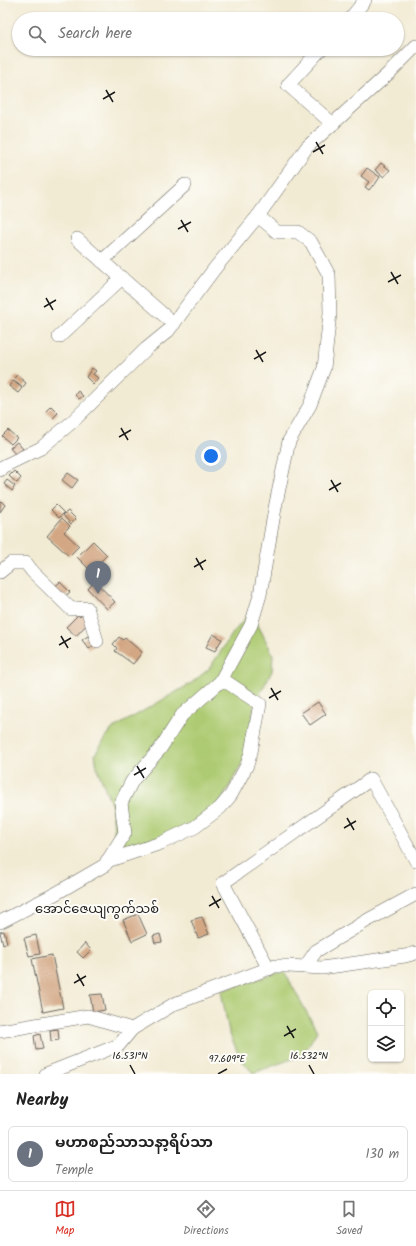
<!DOCTYPE html>
<meta charset="utf-8">
<style>
:root{--surface:#fff;--page:#f2f2f2;--text:#222;--muted:#767676;--line:#e0e0e0;--accent:#d93025}
body{margin:0;font-family:Kalam,"Noto Sans Myanmar",sans-serif;background:var(--page);color:var(--text)}
.controls{position:absolute;right:12px;bottom:12px;display:grid;overflow:hidden;border-radius:6px;box-shadow:0 1px 3px #0004}
.controls button{width:36px;height:36px;display:grid;place-items:center;padding:0;border:0;border-bottom:1px solid var(--line);background:var(--surface);color:var(--text);font:20px sans-serif}
.you{position:absolute;left:211px;top:456px;width:14px;height:14px;margin:-10px;border:3px solid #fff;border-radius:50%;background:#1a73e8;box-shadow:0 0 0 6px #1a73e833}
.badge{display:grid;place-items:center;width:26px;height:26px;border-radius:50%;background:var(--accent);color:#fff;font-size:13px;font-weight:700}
.pin{position:absolute;translate:-50% -33px;filter:drop-shadow(0 1px 2px #0008)}
.pin::after{content:'';position:absolute;top:21px;width:14px;height:12px;background:inherit;clip-path:polygon(0 0,100% 0,50% 100%)}
.list{margin:0;padding:0;list-style:none}
h2{display:flex;justify-content:space-between;align-items:center;height:52px;margin:0;padding:0 16px;font-size:17px}
h2 small{font-size:13px;font-weight:400;color:var(--muted)}
.list li{display:grid;grid-template-columns:26px 1fr auto;gap:12px;align-items:center;box-sizing:border-box;height:56px;margin:0 8px 8px;padding:0 8px;border:1px solid var(--line);border-radius:6px}
.list b{display:block;font-size:15px;white-space:nowrap}
.list p{margin:0;font-size:13px;white-space:nowrap;color:var(--muted)}
.list em{font-size:13px;font-style:normal;color:var(--muted)}
.icon{flex:none;width:22px;height:22px;fill:none;stroke:currentColor;stroke-width:2;stroke-linecap:round;stroke-linejoin:round}
.map{position:relative;flex:none;width:416px;height:1074px;overflow:hidden}
.search{position:absolute;background:var(--surface);box-shadow:0 1px 3px #0004;left:12px;right:12px;top:12px;height:44px;display:flex;align-items:center;gap:10px;box-sizing:border-box;padding:0 14px;border-radius:22px;color:var(--muted);font-size:15px}
.sheet{height:116px;background:var(--surface)}
nav{display:flex;justify-content:space-around;align-items:center;box-sizing:border-box;height:56px;border-top:1px solid var(--line);background:var(--surface);font-size:11px;color:var(--muted)}
nav a{display:grid;justify-items:center;gap:2px}
nav .on{color:var(--accent)}
.map>svg:first-child{display:block}
</style>
<div class="map">
<svg width="416" height="1074" viewBox="0 0 416 1074">
<rect width="100%" height="100%" fill="#fdfcf7"/>
<filter id="ink" filterUnits="userSpaceOnUse"><feTurbulence type="fractalNoise" baseFrequency=".025" numOctaves="2"/><feDisplacementMap in="SourceGraphic" scale="8" xChannelSelector="R" yChannelSelector="G"/><feConvolveMatrix kernelMatrix="1 2 1 2 8 2 1 2 1" color-interpolation-filters="sRGB"/></filter>
<filter id="wash" filterUnits="userSpaceOnUse"><feTurbulence type="fractalNoise" baseFrequency=".012" numOctaves="4" result="noise"/><feDisplacementMap in="SourceGraphic" scale="16" xChannelSelector="R" yChannelSelector="G"/><feGaussianBlur stdDeviation="0.9" result="paint"/><feColorMatrix in="noise" values="0 0 0 0 0 0 0 0 0 0 0 0 0 0 0 0 0 1.4 0 .05"/><feComposite in="paint" operator="in"/></filter>
<g filter="url(#wash)">
<rect width="100%" height="100%" fill="#f2ebd4"/>
<g fill="#adcb72" stroke="#647447">
<polygon points="251,611 273,655 272,671 254,705 248,752 220,803 197,823 148,845 116,851 112,806 97,768 95,754 112,729 190,684 209,669 233,633"/>
<polygon points="284,971 317,1031 303,1055 253,1073 240,1058 229,1032 221,991"/>
</g>
<g id="blocks">
<g fill="#d3a784">
<polygon points="381,163 390,170 384,177 375,170"/>
<polygon points="367,168 380,177 374,186 373,185 369,190 365,187 369,182 361,176"/>
<polygon points="92,368 96,371 93,374 98,378 93,384 86,377"/>
<polygon points="17,375 26,383 23,387 13,379"/>
<polygon points="13,381 22,388 18,393 9,386"/>
<polygon points="78,391 83,396 79,399 75,395"/>
<polygon points="51,406 58,413 53,418 46,411"/>
<polygon points="8,430 17,438 11,444 2,436"/>
<polygon points="17,442 23,449 16,455 10,448"/>
<polygon points="14,471 21,478 17,483 9,476"/>
<polygon points="68,473 78,480 72,488 62,480"/>
<polygon points="7,480 15,486 12,491 4,484"/>
<polygon points="0,500 5,505 0,512"/>
<polygon points="56,505 64,513 59,518 51,510"/>
<polygon points="68,511 76,519 71,524 63,515"/>
<polygon points="62,518 70,526 64,532 79,546 69,556 47,536"/>
<polygon points="93,541 107,555 91,571 77,557"/>
<polygon points="95,581 115,602 107,609 88,589"/>
<polygon points="60,582 70,592 62,599 53,588"/>
<polygon points="82,614 87,619 84,622 87,624 76,636 66,627 78,615 80,617"/>
<polygon points="213,634 222,639 215,651 206,647"/>
<polygon points="88,636 95,645 89,649 82,640"/>
<polygon points="119,637 123,640 125,638 142,652 133,664 115,651 117,648 113,644"/>
<polygon points="318,702 326,714 310,725 301,713"/>
<polygon points="138,914 147,934 132,941 123,920"/>
<polygon points="202,917 209,934 198,938 191,920"/>
<polygon points="4,931 7,943 3,945 0,932"/>
<polygon points="160,934 162,942 155,943 153,936"/>
<polygon points="36,935 40,954 29,956 24,938"/>
<polygon points="85,943 91,950 83,958 77,952"/>
<polygon points="52,955 63,1008 43,1012 32,959"/>
<polygon points="102,994 105,1010 93,1012 90,995"/>
<polygon points="58,1029 59,1040 51,1041 50,1030"/>
<polygon points="40,1034 43,1049 36,1050 34,1036"/>
</g>
</g>
</g>
<g filter="url(#ink)">
<use href="#blocks" fill-opacity="0" stroke="#67645c" stroke-width="1"/>
<g fill="none" stroke-linecap="round" stroke-linejoin="round">
<g stroke="#67645c" stroke-width="14">
<g id="minor">
<polyline points="350,19 365,0"/>
<polyline points="321,49 288,85 333,124"/>
<polyline points="77,239 174,324"/>
<polyline points="102,261 185,185"/>
<polyline points="59,337 122,278"/>
<polyline points="0,470 2,467 41,448 72,422 146,349 168,331 215,268 258,216 307,147 389,73 416,46"/>
<polyline points="0,572 11,563 26,563 32,571 71,609 87,608 97,641"/>
<polyline points="107,861 161,843 195,827 220,808 231,795 247,765 251,752 260,704 222,679"/>
<polyline points="0,922 55,894 105,865 125,833 121,803 132,781 160,749 182,715 220,682 251,625 260,595 275,508 289,441 310,405 324,368 330,313 329,275 311,242 298,232 277,232 258,216"/>
<polyline points="305,967 316,951 368,920 416,894"/>
<polyline points="269,969 223,883 371,779 416,861"/>
<polyline points="0,1031 88,1016 132,1029"/>
<polyline points="46,1074 119,1045 132,1029 174,1004 275,966 288,966 322,968 405,956 416,953"/>
</g>
</g>
<use href="#minor" stroke="#fff" stroke-width="13"/>
</g>
</g>
<path fill="none" stroke="#1c1c1c" stroke-width="1.5" d="M106 90 113 102M103 99 115 92M316 142 323 154M313 152 325 145M181 220 188 232M178 229 191 222M391 272 398 284M388 282 401 275M46 298 53 310M44 307 56 300M256 350 263 362M254 359 266 352M121 428 128 440M119 437 131 430M331 480 338 492M329 490 341 483M196 558 203 570M194 567 206 560M61 636 68 648M59 645 71 638M271 688 278 700M269 698 281 691M137 766 144 778M134 775 146 768M347 818 354 830M344 828 356 821M212 896 219 908M209 906 221 899M77 974 84 986M74 983 86 976M287 1026 294 1038M284 1036 296 1029M130 1065 135 1074M309 1065 314 1074M218 1074 227 1069"/>
<g text-anchor="middle" dominant-baseline="central" stroke-width="4" stroke-linejoin="round" paint-order="stroke">
<g font-size="13" fill="#1c1c1c" stroke="#fdfcf7">
<text x="97" y="909">အောင်ဇေယျကွက်သစ်</text>
</g>
</g>
<g font-size="10" text-anchor="middle" fill="#1c1c1c" stroke="#fdfcf7" stroke-width="4" stroke-linejoin="round" paint-order="stroke">
<text x="130" y="1059">16.531°N</text>
<text x="309" y="1059">16.532°N</text>
<text x="227" y="1062">97.609°E</text>
</g>
</svg>
<div class="controls">
<button><svg class="icon" aria-label="locate" viewBox="0 0 24 24"><circle cx="12" cy="12" r="6"/><path d="M12 2v4M12 18v4M2 12h4M18 12h4"/></svg></button>
<button><svg class="icon" aria-label="layers" viewBox="0 0 24 24"><path d="M12 4l9 5-9 5-9-5zM3 14l9 5 9-5"/></svg></button>
</div>
<div class="you"></div>
<div class="pin badge" style="left:98px;top:594px;background:#6b7280">1</div>
<div class="search"><svg class="icon" aria-label="search" viewBox="0 0 24 24"><circle cx="10" cy="10" r="6"/><path d="M15 15l6 6"/></svg>Search here</div>
</div>
<section class="sheet">
<h2>Nearby<small></small></h2>
<ul class="list">
<li><span class="badge" style="background:#6b7280">1</span><div><b>မဟာစည်သာသနာ့ရိပ်သာ</b><p>Temple</p></div><em>130 m</em></li>
</ul>
</section>
<nav>
<a class="on"><svg class="icon" aria-label="map" viewBox="0 0 24 24"><path d="M3 6l6-2 6 2 6-2v14l-6 2-6-2-6 2zM9 4v14M15 6v14"/></svg>Map</a>
<a><svg class="icon" aria-label="directions" viewBox="0 0 24 24"><path d="M12 3l9 9-9 9-9-9zM9 14v-3h6M13 9l2 2-2 2"/></svg>Directions</a>
<a><svg class="icon" aria-label="saved" viewBox="0 0 24 24"><path d="M7 4h10v16l-5-4-5 4z"/></svg>Saved</a>
</nav>
